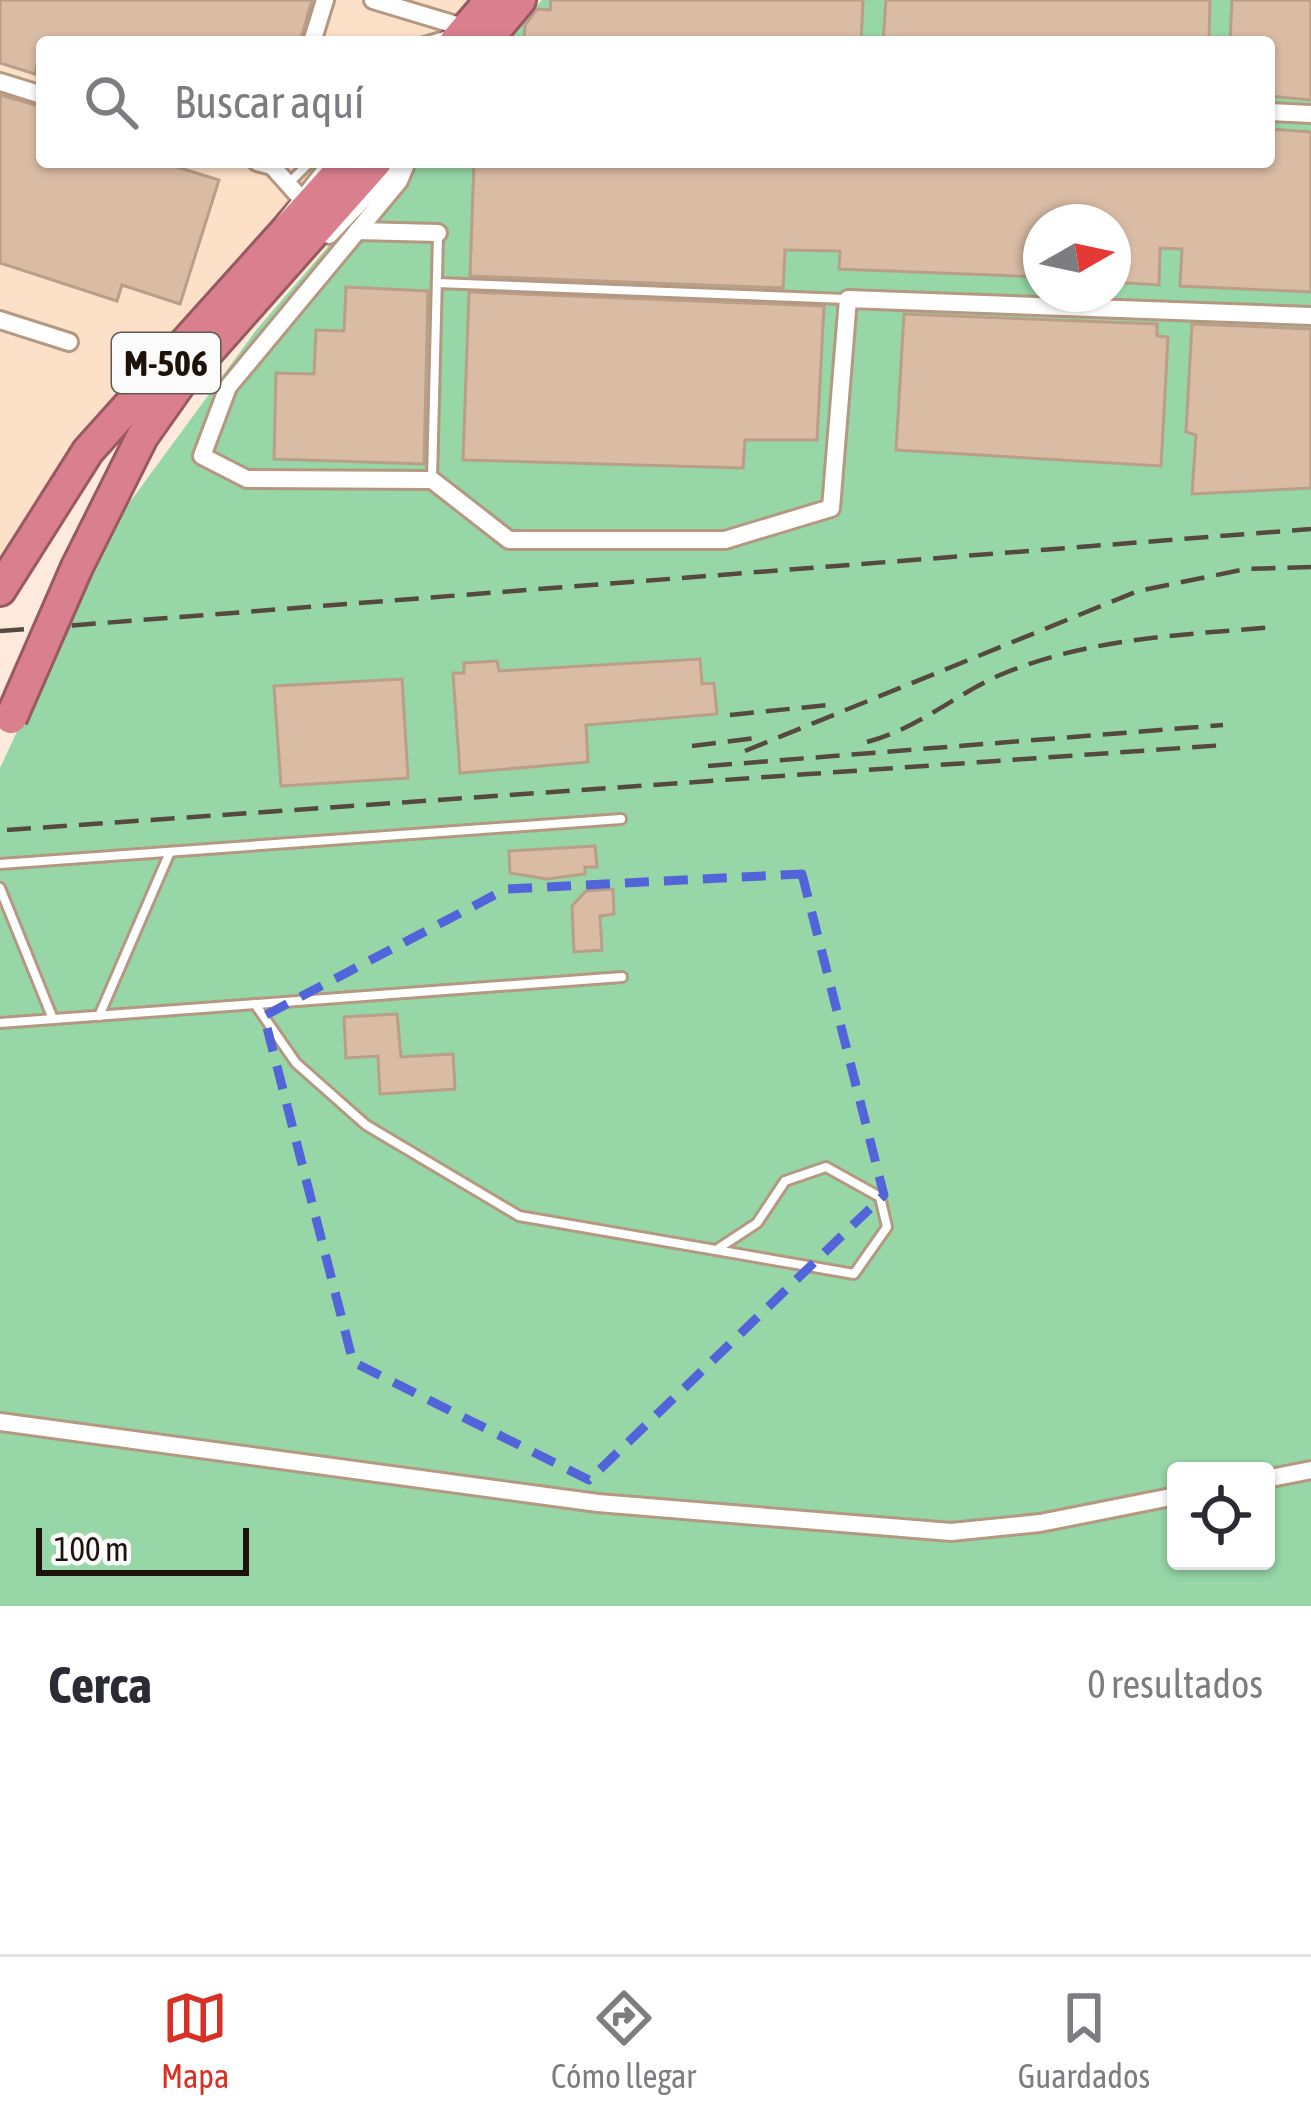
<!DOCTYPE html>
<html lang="es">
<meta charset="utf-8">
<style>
:root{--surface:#fff;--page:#f2f2f3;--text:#2b2b33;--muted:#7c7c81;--line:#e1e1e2;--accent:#d93025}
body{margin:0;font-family:"Asap Condensed",sans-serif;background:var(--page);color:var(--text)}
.controls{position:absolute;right:36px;bottom:36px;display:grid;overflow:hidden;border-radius:12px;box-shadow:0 3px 9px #0004}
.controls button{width:108px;height:108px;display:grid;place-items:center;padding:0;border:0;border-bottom:3px solid var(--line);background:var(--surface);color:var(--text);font:60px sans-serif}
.compass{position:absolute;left:1023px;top:204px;width:108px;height:108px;border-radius:50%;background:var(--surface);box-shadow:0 3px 9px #0004;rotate:81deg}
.scale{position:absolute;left:36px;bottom:30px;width:213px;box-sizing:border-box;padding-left:12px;border:6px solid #1e130b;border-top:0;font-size:33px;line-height:42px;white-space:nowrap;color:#1e130b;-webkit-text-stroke:9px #fbfbfb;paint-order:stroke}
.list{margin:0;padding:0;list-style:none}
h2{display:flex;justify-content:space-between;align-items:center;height:156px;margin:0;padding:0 48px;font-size:51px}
h2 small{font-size:39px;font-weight:400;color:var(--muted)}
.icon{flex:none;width:66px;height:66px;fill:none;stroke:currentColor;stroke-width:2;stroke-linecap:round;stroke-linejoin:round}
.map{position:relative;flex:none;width:1311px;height:1606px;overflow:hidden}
.search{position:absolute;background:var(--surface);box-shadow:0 3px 9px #0004;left:36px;right:36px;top:36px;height:132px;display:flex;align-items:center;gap:30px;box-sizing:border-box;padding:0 42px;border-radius:12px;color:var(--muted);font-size:45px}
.sheet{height:348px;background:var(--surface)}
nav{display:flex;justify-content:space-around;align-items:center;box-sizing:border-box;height:168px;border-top:3px solid var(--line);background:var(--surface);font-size:33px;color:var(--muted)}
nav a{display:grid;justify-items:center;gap:6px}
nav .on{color:var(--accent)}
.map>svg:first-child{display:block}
</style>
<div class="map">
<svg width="1311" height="1606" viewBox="0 0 1311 1606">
<rect width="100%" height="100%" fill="#fdeadc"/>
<polygon fill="#fde0c8" points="0,0 474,0 438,42 42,42 42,162 335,162 40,497 0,567"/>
<path fill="#97d6a6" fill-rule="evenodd" d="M542 0H1311V1606H0V768L113 525 257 329 401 162H1269V42H505ZM1041 222H1113V294H1041ZM1176 1471H1266V1561H1176Z"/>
<g fill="#dabca5" stroke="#ba9e87" stroke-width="3">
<polygon points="0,0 312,0 300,42 42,42 35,74 0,63"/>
<polygon points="551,0 863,0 861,42 524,42 525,25 537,9 550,10"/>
<polygon points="886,0 1210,0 1209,42 883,42"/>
<polygon points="1232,0 1311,0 1311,100 1269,96 1269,42 1230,42"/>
<polygon points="0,95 42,107 42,162 161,162 219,180 180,304 122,285 117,301 0,263"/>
<polygon points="1269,129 1311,132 1311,292 1180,286 1182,249 1160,248 1159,285 1113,282 1113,222 1041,222 1041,277 839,269 840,251 785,250 783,288 470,276 474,162 846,166 846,162 1269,162"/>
<polygon points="346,287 428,291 424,464 274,459 276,373 314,374 316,330 344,331"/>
<polygon points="469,292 824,306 817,440 745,440 743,468 463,460"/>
<polygon points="904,314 1157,324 1157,336 1168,337 1161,466 896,450"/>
<polygon points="1192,324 1311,329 1311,488 1192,494 1196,435 1186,432"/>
<polygon points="700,659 702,684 714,683 717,714 586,725 588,762 460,773 453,673 464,673 464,663 497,661 499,671"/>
<polygon points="402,679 408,778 281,786 274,686"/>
<polygon points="595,846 597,867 585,867 585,874 547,879 510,873 509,851"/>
<polygon points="613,889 614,914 600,916 602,950 574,952 572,906 586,891"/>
<polygon points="397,1014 401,1057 453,1054 455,1089 380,1094 378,1056 346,1058 344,1017"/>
</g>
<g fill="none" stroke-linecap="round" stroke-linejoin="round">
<g stroke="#b49881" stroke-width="14">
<g id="service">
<polyline points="424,42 444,36"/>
<polyline points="290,182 310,162"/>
<polyline points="280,221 327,162"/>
<polyline points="437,283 846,299"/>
<polyline points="432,479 438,236"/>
<polyline points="0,864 621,819"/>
<polyline points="0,888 53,1019"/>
<polyline points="255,1004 296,1063 366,1125 519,1216 854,1274 887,1227 880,1197 826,1167 785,1181 757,1223 719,1248"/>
<polyline points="99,1016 170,852"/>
<polyline points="0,1023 622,977"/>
</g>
</g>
<g stroke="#b49881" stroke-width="22">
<g id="minor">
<polyline points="373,0 456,25"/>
<polyline points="312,42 325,0"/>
<polyline points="0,82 42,95"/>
<polyline points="1269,112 1311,114"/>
<polyline points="257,162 272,166 297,194"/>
<polyline points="407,162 399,181 228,387 202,456 247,479 432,480 509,540 725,540 831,508 848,299 1311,316"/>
<polyline points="357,231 438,233"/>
<polyline points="329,235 399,162"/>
<polyline points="0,320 69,342"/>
<polyline points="0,1422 598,1503 951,1532 1040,1523 1176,1496"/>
<polyline points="1266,1479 1311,1470"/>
</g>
</g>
<g stroke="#985960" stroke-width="36">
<g id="motorway">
<polyline points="455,42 491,0"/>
<polyline points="485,42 520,0"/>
<polyline points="77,567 142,437 180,383 376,162"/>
<polyline points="0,590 88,451 348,162"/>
</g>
</g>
<use href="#service" stroke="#fff" stroke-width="8"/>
<use href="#minor" stroke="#fff" stroke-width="16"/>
<use href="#motorway" stroke="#da7f8e" stroke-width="30"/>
<g stroke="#56493f" stroke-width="4.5" stroke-dasharray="24 12" stroke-linecap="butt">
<polyline points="0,631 1311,529"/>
<polyline points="730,715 837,704"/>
<path d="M867 742C917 729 955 695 1000 675 1088 638 1181 635 1275 627"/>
<polyline points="692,746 763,737"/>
<polyline points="745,751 1138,591 1246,569 1311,567"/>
<polyline points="708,766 1223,725"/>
<polyline points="7,830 1225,745"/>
</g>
<g stroke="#985960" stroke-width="36" stroke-linecap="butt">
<polyline id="motorway-bridge" points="11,718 77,567"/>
</g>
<use href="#motorway-bridge" stroke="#da7f8e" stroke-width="30"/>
</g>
<path fill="none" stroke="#5264da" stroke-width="9" stroke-dasharray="24 15" stroke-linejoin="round" d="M802 874 884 1195 589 1480 353 1362 264 1016 506 889Z"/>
<g text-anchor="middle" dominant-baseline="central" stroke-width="10" stroke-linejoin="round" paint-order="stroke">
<rect fill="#fbfbfb" stroke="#605953" stroke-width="3" x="112" y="333" width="108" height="60" rx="9"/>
<g font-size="36" font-weight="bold" fill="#1e130b">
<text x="166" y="363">M-506</text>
</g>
</g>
</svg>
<div class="controls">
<button><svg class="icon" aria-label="locate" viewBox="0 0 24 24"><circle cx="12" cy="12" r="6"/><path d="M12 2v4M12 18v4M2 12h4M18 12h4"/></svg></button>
</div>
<svg class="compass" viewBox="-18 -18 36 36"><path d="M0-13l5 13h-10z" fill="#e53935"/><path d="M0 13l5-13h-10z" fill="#7c7c81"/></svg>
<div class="scale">100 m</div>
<div class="search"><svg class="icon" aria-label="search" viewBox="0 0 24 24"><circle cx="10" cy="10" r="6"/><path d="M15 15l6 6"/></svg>Buscar aquí</div>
</div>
<section class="sheet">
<h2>Cerca<small>0 resultados</small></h2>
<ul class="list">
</ul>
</section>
<nav>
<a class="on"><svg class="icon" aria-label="map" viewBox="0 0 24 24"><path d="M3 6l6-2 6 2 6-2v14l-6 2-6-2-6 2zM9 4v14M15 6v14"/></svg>Mapa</a>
<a><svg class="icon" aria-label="directions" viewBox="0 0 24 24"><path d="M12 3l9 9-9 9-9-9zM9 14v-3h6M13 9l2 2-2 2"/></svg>Cómo llegar</a>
<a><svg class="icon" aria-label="saved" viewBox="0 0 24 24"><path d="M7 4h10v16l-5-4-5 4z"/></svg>Guardados</a>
</nav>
